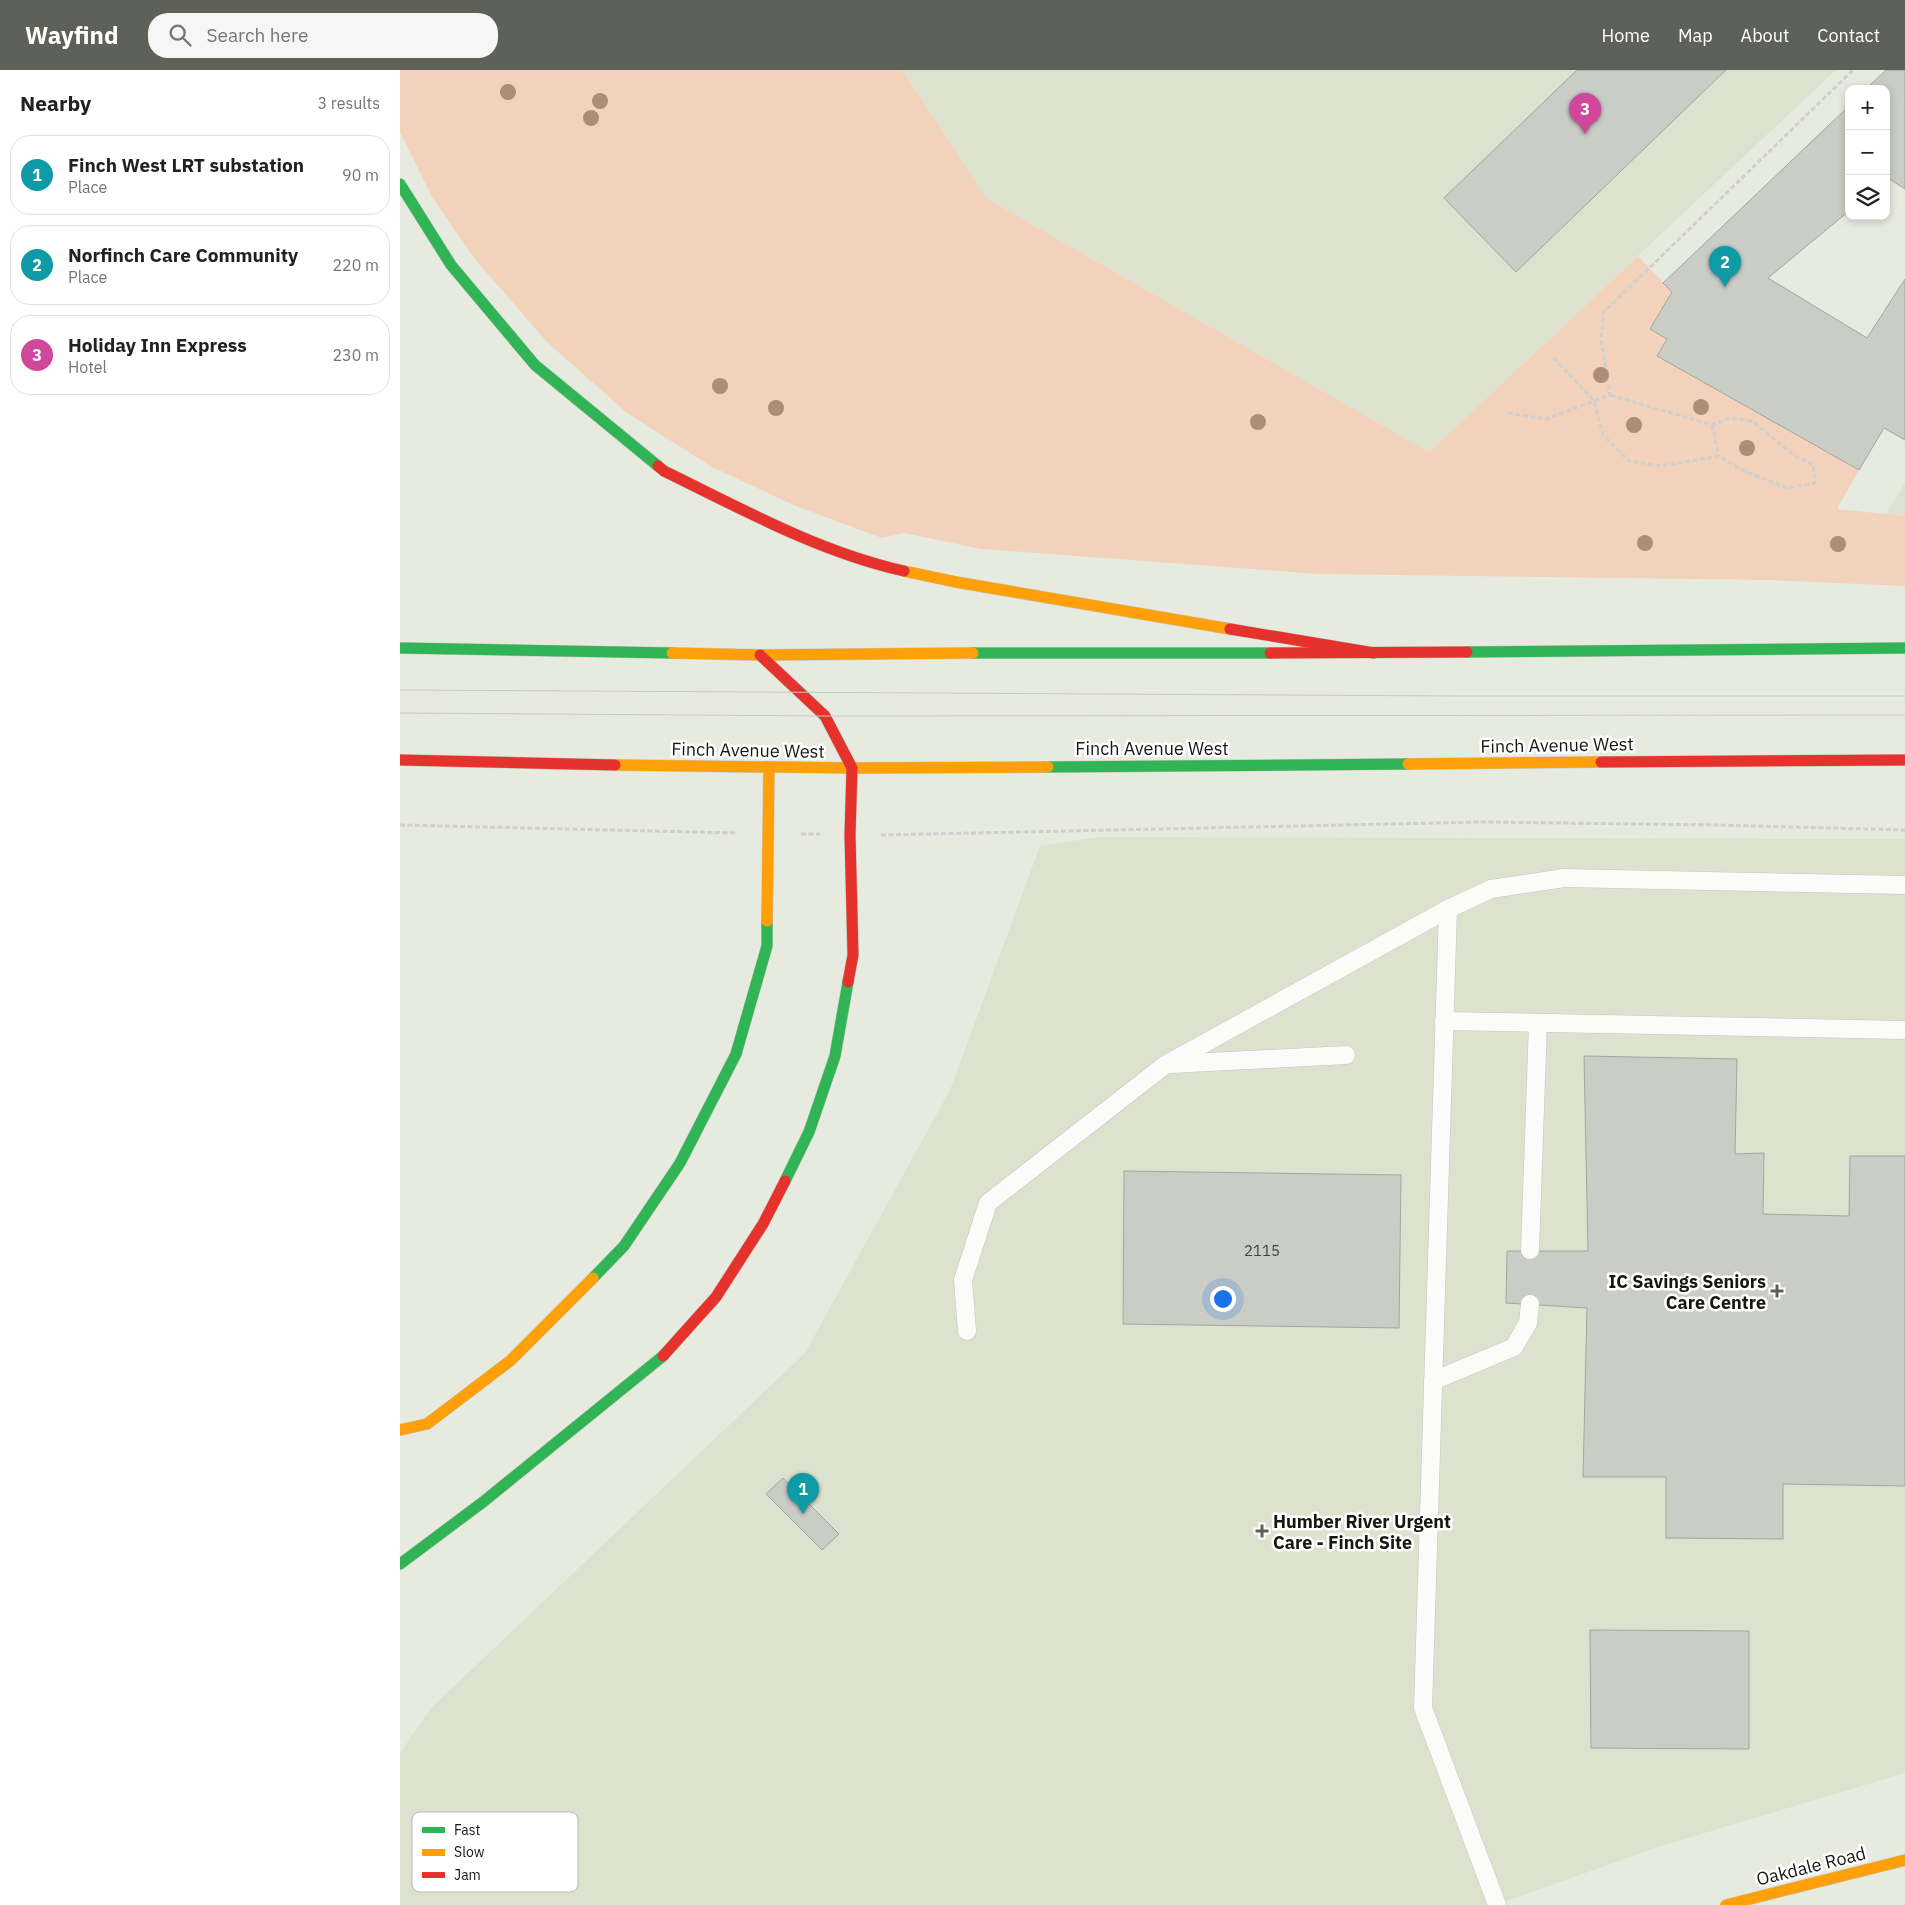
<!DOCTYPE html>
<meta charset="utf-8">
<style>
:root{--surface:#fff;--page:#f6f6f6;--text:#202124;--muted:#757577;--line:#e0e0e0;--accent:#5e6158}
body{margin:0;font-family:"IBM Plex Sans",sans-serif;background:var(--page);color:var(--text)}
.controls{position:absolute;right:15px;top:15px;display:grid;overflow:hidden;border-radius:10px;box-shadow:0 2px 8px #0003}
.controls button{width:45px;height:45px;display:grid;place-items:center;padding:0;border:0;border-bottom:1px solid var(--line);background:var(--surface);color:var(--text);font:25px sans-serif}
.you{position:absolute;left:822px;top:1228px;width:18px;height:18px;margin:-12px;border:4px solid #fff;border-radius:50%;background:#1a73e8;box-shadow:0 0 0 8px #1a73e833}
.badge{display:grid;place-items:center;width:32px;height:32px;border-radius:50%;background:var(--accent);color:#fff;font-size:16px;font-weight:700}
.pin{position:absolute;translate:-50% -41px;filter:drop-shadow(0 1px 2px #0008)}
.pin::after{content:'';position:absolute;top:26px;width:18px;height:15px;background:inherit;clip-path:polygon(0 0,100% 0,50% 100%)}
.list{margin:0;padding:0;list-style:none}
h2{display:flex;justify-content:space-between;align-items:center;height:65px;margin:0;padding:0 20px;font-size:21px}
h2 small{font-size:16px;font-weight:400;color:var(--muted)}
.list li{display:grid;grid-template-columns:32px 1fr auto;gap:15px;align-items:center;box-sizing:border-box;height:80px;margin:0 10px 10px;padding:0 10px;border:1px solid var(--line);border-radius:20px}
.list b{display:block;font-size:19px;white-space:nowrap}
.list p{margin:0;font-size:16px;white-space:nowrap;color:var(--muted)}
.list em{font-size:16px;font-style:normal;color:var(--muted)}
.icon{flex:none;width:28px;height:28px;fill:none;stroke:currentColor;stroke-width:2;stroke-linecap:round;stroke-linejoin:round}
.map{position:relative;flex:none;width:1505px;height:1835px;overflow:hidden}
header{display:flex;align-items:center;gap:30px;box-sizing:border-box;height:70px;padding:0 25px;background:var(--accent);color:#fff}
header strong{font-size:24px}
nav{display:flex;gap:28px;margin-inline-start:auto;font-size:18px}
.search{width:350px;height:45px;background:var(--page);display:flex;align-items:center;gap:12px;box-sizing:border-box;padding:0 18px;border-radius:20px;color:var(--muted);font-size:19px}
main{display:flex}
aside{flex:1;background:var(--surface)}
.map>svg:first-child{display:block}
</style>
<header>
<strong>Wayfind</strong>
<div class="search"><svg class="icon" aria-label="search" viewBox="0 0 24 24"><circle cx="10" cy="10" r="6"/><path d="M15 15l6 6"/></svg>Search here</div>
<nav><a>Home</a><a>Map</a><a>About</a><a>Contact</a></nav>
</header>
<main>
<aside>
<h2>Nearby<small>3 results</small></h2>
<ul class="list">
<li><span class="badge" style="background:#0f9aa8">1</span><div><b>Finch West LRT substation</b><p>Place</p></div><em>90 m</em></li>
<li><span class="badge" style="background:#0f9aa8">2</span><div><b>Norfinch Care Community</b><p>Place</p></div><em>220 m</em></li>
<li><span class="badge" style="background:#d1479c">3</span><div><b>Holiday Inn Express</b><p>Hotel</p></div><em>230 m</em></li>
</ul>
</aside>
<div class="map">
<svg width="1505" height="1835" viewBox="0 0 1505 1835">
<rect width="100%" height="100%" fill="#e7eadf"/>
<g fill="#dde2cf">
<polygon points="502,0 1436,0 1029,382 586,128"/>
<polygon points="1505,413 1505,446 1486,444"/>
<polygon points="698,767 1505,769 1505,1703 1261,1776 1095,1835 0,1835 0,1683 31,1638 405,1283 550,1020 640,776"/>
</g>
<polygon fill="#f3d2bc" points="0,0 502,0 586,128 1029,382 1238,186 1272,222 1250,259 1267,269 1257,286 1459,400 1437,439 1505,446 1505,516 1367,510 919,504 581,479 504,463 482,468 396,436 312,397 227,343 147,272 74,188 32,127 0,62"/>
<g fill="#c9cdc6" stroke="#a2a69f">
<polygon points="1177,0 1326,0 1116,202 1044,128"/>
<polygon points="1486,0 1505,0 1505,119 1488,108 1486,110 1486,19 1466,19"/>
<polygon points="1449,36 1449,141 1368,208 1467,268 1505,209 1505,370 1484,358 1459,400 1257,286 1267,269 1250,259 1272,222 1263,213"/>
<polygon points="1184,986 1337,989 1335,1084 1364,1083 1363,1144 1449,1146 1450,1086 1505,1086 1505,1416 1383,1414 1383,1469 1266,1468 1266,1407 1183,1407 1187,1238 1106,1233 1107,1181 1188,1181"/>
<polygon points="724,1101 1001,1105 999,1258 723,1254"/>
<polygon points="383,1408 439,1464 422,1480 366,1424"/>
<polygon points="1190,1560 1349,1561 1349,1679 1191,1678"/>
</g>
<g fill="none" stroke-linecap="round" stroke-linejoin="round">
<g stroke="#c4c6be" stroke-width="19">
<g id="lane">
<polyline points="1044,951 1505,960"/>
<polyline points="771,994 946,985"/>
<polyline points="1130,1180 1138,953"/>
<polyline points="567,1261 563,1210 588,1133 765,995 1048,839"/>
<polyline points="1033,1311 1114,1277 1128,1253 1130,1234"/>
<polyline points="1097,1835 1023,1638 1048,839 1091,819 1164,808 1505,815"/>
</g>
</g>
<g stroke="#c4c6be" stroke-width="12">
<g id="fast">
<polyline points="0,114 51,195 135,295 258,396"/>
<polyline points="0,578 272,583"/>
<polyline points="1067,582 1505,578"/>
<polyline points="573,583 870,583"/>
<polyline points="648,697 1008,694"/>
<polyline points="385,1111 409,1062 435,986 448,912"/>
<polyline points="193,1208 224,1176 280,1093 336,984 367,876 367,851"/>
<polyline points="0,1494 83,1432 263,1286"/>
</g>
</g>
<g stroke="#c4c6be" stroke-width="12">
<g id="slow">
<polyline points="504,501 556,512 830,559"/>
<polyline points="272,583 360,585 573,583"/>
<polyline points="1008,694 1201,692"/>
<polyline points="215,695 452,698 648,697"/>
<polyline points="367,851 369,698"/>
<polyline points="0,1360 27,1354 110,1291 193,1208"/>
<polyline points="1326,1835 1505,1790"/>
</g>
</g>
<g stroke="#c4c6be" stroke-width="12">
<g id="jam">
<path d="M258 396 264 401C342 439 419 482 504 501"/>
<polyline points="830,559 974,583"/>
<polyline points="870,583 1067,582"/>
<polyline points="360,585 425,646 452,698 450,765 453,885 448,912"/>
<polyline points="0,690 215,695"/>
<polyline points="1201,692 1505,690"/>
<polyline points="263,1286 316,1227 363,1154 385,1111"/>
</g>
</g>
<g stroke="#cfd0cd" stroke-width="3" stroke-dasharray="5 2.5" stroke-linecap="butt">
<polyline points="1154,288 1194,331 1203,365 1229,391 1260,396 1319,386 1344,401 1387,418 1415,413 1413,394 1396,387 1352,351 1330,348 1312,355 1210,325"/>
<polyline points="1108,343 1146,349 1210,325 1201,269 1204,242 1453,0"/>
<polyline points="1312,355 1319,386"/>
<polyline points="0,755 337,763"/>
<polyline points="401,764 420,764"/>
<polyline points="481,765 1082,752 1317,755 1505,760"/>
</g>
<use href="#lane" stroke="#fbfcfa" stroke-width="18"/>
<use href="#fast" stroke="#30b455" stroke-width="11"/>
<use href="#slow" stroke="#ff9f0a" stroke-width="11"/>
<use href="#jam" stroke="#e5322d" stroke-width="11"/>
<g stroke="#c8c8c6" stroke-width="1">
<polyline points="0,620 1058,626 1505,626"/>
<polyline points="0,643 425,646 1505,645"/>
</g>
</g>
<g fill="#ac8d76">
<circle cx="108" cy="22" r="8"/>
<circle cx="200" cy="31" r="8"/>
<circle cx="191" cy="48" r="8"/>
<circle cx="1201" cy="305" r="8"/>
<circle cx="320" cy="316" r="8"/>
<circle cx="1301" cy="337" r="8"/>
<circle cx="376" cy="338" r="8"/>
<circle cx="858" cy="352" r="8"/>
<circle cx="1234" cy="355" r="8"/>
<circle cx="1347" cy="378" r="8"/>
<circle cx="1245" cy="473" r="8"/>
<circle cx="1438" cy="474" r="8"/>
</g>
<g fill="#5e6158" stroke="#fff" stroke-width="2">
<path d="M1374.5 1213.5h5v5h5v5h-5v5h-5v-5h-5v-5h5z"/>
<path d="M859.5 1453.5h5v5h5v5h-5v5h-5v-5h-5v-5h5z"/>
</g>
<g text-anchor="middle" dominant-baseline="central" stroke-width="5" stroke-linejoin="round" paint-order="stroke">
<g font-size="15" fill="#42443e">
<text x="862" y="1180">2115</text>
</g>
<g font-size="18" fill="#151710" stroke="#fff">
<text transform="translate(1157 675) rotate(-1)">Finch Avenue West</text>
<text x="752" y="678">Finch Avenue West</text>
<text transform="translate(348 680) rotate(1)">Finch Avenue West</text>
<text transform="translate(1411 1796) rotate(-14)">Oakdale Road</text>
</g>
<g font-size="18" font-weight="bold" fill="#151710" stroke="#fff" text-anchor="end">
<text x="1366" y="1211">IC Savings Seniors<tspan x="1366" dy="21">Care Centre</tspan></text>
<text x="873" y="1451" text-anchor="start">Humber River Urgent<tspan x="873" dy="21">Care - Finch Site</tspan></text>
</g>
</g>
<rect x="12" y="1742" width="166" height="80" rx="8" fill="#fff" stroke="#b9b9b7" stroke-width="1"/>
<rect x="22" y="1757" width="23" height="6" fill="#30b455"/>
<rect x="22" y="1779" width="23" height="7" fill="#ff9f0a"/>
<rect x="22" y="1802" width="23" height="6" fill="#e5322d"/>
<g font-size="14" fill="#151710">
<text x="54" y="1765">Fast</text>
<text x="54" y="1787">Slow</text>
<text x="54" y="1810">Jam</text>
</g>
</svg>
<div class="controls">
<button>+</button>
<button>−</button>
<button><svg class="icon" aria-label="layers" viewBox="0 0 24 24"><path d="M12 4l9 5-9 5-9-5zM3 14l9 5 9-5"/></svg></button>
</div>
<div class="you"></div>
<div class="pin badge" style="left:403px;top:1444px;background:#0f9aa8">1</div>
<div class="pin badge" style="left:1325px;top:217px;background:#0f9aa8">2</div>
<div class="pin badge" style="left:1185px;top:64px;background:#d1479c">3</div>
</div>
</main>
